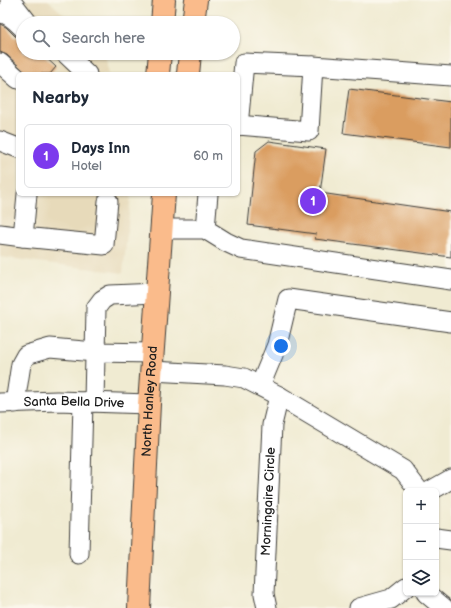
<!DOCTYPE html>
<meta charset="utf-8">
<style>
:root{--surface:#fff;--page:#f6f6f7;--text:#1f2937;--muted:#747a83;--line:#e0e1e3;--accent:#7c3aed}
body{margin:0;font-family:"Balsamiq Sans",sans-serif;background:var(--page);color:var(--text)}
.controls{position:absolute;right:12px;bottom:12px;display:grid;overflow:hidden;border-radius:6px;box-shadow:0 1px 3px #0004}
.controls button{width:36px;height:36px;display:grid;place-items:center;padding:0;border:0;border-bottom:1px solid var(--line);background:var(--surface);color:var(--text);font:20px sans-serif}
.you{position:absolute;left:281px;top:346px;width:14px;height:14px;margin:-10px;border:3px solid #fff;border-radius:50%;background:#1a73e8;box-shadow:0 0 0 6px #1a73e833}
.badge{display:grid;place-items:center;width:26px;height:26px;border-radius:50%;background:var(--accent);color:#fff;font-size:13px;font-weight:700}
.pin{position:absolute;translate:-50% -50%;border:2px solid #fff;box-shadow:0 1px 4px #0006}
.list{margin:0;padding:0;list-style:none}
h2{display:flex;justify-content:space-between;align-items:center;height:52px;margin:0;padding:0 16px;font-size:17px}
h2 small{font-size:13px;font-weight:400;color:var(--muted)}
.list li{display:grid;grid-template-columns:26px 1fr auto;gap:12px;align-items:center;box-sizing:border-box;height:64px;margin:0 8px 8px;padding:0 8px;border:1px solid var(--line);border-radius:6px}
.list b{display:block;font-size:15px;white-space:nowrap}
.list p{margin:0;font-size:13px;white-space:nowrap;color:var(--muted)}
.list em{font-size:13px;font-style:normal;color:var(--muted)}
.icon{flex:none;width:22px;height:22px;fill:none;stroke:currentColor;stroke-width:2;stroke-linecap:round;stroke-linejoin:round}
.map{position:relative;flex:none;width:451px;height:608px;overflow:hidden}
.search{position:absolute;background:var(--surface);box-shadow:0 1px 3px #0004;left:16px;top:16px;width:224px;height:44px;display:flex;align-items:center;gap:10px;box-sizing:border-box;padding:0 14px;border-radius:22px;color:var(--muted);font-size:15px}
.panel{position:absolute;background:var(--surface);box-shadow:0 1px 3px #0004;left:16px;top:72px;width:224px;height:124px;border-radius:6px}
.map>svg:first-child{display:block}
</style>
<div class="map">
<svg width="451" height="608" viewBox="0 0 451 608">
<rect width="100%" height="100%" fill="#fbf7ec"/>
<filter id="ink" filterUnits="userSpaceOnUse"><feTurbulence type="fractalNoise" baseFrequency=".025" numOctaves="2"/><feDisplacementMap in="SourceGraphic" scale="8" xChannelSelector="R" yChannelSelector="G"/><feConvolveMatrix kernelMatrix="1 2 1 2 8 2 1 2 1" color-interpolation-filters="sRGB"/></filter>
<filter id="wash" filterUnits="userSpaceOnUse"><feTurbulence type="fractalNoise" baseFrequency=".012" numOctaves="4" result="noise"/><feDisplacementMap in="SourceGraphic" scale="16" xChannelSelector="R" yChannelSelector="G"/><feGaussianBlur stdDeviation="0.9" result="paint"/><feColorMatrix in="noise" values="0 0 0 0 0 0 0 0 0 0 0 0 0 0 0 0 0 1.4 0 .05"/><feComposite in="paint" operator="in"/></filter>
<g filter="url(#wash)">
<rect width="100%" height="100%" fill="#f0ebd2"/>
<polygon fill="#e7daba" points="0,0 48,0 73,23 23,23 23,53 105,53 109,74 18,74 18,194 131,194 123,273 0,257"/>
<g id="blocks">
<g fill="#da9d60">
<polygon points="0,24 6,27 15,36 23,39 23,53 41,53 56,67 50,74 27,74 7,55 0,52"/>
<polygon points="349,89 451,102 451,147 343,133"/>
<polygon points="269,141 326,149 320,193 451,212 451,257 315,239 316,234 248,225 256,151"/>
</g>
</g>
</g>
<g filter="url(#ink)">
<use href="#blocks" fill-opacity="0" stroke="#3c3b37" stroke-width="1"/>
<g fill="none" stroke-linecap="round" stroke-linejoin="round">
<g stroke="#3c3b37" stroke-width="21">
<g id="minor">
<polyline points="10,0 28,23"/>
<path d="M0 13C9 13 17 22 23 28"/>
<polyline points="65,53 87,74"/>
<polyline points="0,63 18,79"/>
<polyline points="238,125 309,131 313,66"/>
<polyline points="238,126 244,63 313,66 451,76"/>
<polyline points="0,141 18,148"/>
<polyline points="27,194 23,237 104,245 108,201"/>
<polyline points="162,229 205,229 226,242 241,249 451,280"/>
<polyline points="205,229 208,194"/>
<polyline points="0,234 23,237"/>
<polyline points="152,371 225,375 244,378 279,396 403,470 419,491"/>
<polyline points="260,386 277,345 288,299 451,322"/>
<polyline points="94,402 96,308 102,300 110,295 157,293"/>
<path id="s1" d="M0 403 57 401 149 404"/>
<polyline points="15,403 21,364 26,355 50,348 95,352 153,353"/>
<polyline points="430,491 451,479"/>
<polyline points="436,538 451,540"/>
<polyline points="79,554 83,402"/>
<polyline points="426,593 444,608"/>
<path id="s2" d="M267 608 264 594 272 425 279 396"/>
<polyline points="359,608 391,599 406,587"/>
</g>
</g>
<g stroke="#3c3b37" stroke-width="24">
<g id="major">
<polyline points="162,23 164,0"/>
<polyline points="193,23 196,0"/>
<polyline points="158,74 160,53"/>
<polyline points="188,74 190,53"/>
<path id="s3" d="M139 608 149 404 164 194"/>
</g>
</g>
<use href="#minor" stroke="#fff" stroke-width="19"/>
<use href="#major" stroke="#fabb8b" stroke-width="22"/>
</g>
</g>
<g text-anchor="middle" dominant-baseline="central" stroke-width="4" stroke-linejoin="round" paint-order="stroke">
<g font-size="13" fill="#1c1c1c" stroke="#fbf7ec">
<text stroke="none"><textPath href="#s3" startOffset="207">North Hanley Road</textPath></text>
<text stroke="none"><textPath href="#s1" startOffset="74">Santa Bella Drive</textPath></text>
<text stroke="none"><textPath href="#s2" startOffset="107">Morningaire Circle</textPath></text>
</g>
</g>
</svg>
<div class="controls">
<button>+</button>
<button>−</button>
<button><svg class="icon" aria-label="layers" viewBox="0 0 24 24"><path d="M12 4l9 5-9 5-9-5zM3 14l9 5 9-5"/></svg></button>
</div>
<div class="you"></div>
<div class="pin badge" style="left:313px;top:201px">1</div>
<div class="search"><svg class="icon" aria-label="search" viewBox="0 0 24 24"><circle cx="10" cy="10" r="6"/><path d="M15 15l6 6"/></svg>Search here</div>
<section class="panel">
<h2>Nearby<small></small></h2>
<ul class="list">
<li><span class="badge">1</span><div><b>Days Inn</b><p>Hotel</p></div><em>60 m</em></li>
</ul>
</section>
</div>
